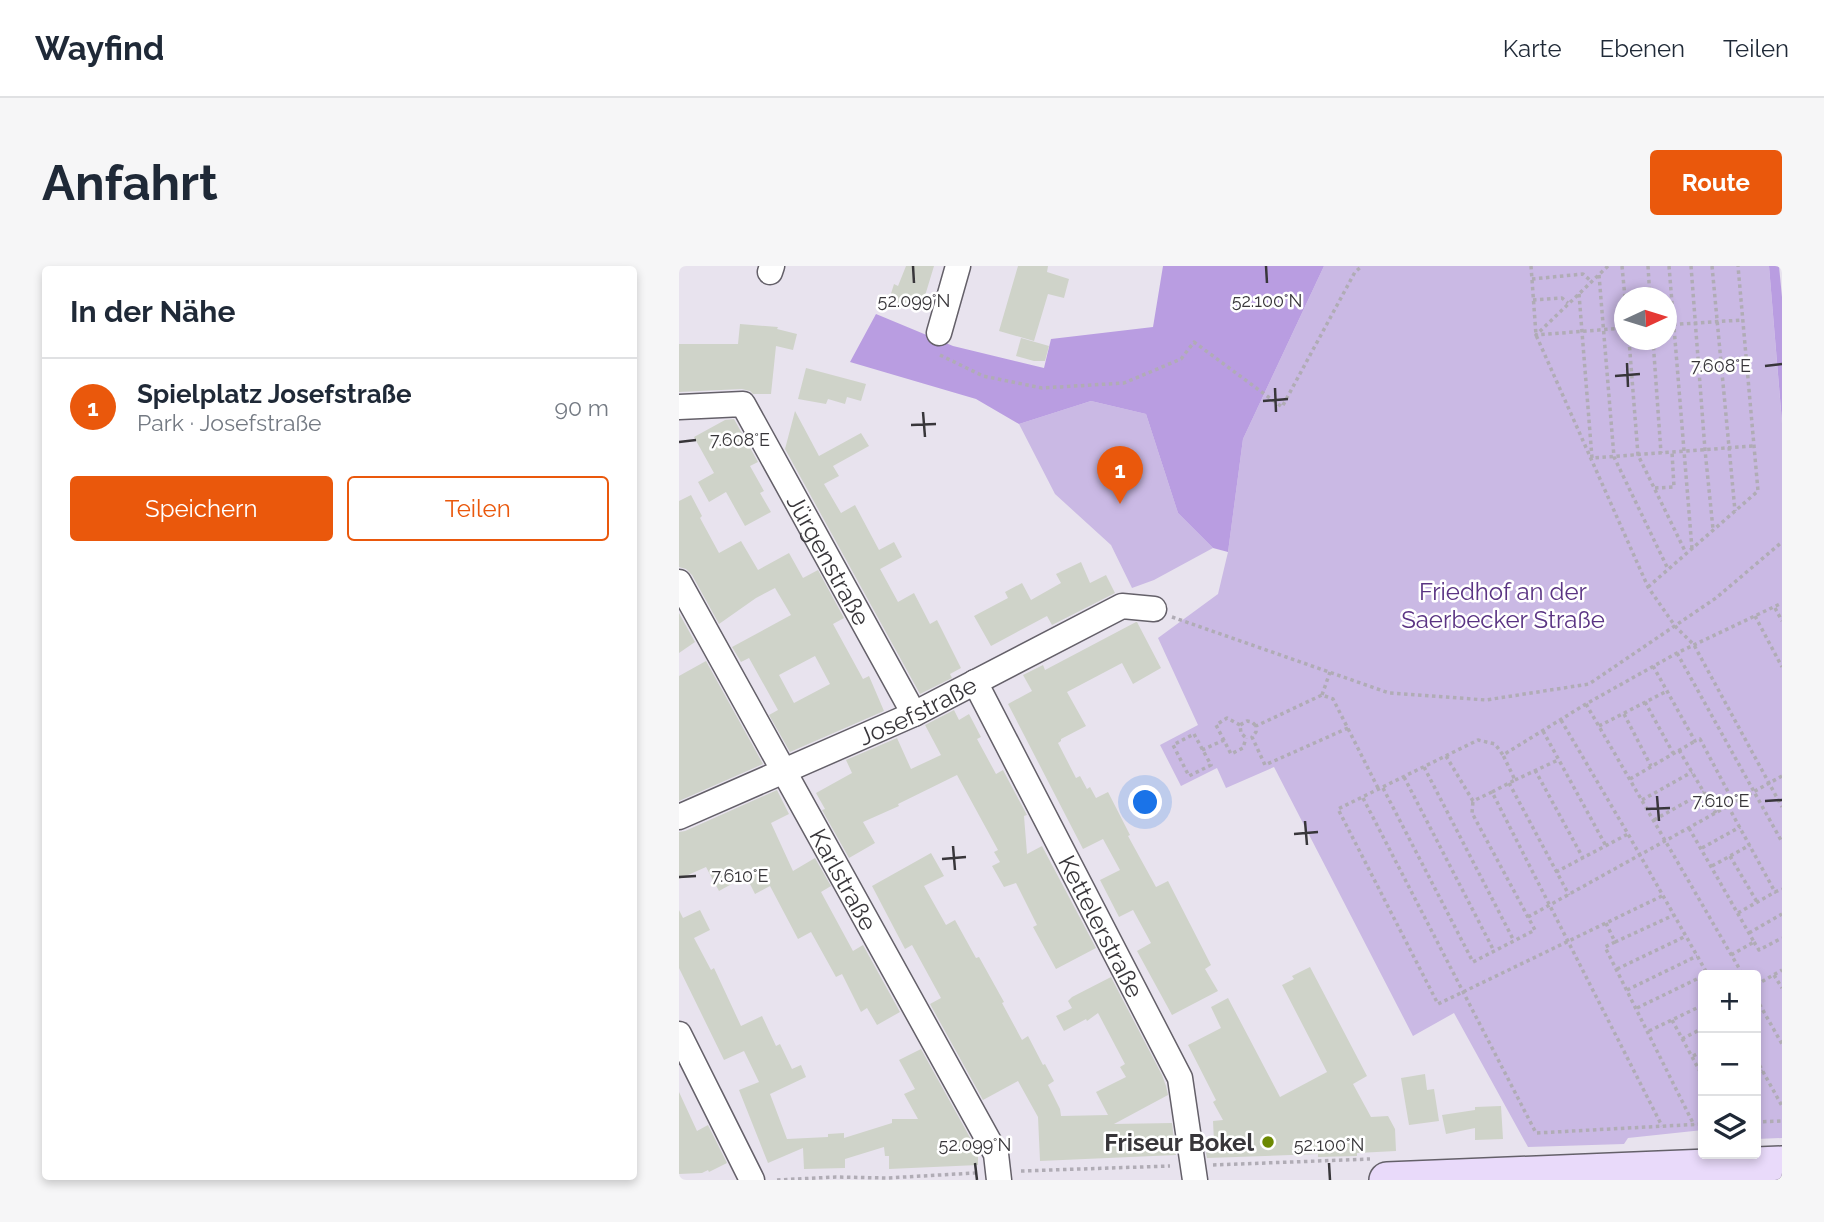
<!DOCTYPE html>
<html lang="de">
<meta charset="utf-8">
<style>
:root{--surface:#fff;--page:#f6f6f7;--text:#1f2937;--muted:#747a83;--line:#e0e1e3;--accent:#ea580c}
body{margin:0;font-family:Raleway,sans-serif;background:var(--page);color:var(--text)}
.controls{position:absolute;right:21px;bottom:21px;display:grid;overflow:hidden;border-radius:7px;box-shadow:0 4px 10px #0003}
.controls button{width:63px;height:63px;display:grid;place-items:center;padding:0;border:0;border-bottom:2px solid var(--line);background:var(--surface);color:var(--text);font:35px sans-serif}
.compass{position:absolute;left:935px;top:21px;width:63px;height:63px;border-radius:50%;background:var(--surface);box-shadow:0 4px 10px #0003;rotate:86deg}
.you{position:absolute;left:467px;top:537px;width:24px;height:24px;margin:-18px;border:5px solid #fff;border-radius:50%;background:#1a73e8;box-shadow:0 0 0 10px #1a73e833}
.badge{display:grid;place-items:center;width:46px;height:46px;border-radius:50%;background:var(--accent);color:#fff;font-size:23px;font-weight:700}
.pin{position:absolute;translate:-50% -58px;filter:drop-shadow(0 2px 4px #0008)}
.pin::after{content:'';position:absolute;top:37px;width:24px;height:21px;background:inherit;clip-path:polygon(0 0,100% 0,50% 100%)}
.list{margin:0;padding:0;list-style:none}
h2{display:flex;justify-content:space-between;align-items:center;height:91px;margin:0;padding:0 28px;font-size:30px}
h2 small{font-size:23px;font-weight:400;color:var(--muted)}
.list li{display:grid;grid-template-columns:46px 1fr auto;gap:21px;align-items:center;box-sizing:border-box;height:98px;padding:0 28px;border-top:2px solid var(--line)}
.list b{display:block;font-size:26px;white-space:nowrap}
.list p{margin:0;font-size:23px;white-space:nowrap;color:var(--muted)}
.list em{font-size:23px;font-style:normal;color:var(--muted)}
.actions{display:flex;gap:14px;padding:21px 28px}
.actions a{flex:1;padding:16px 0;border:2px solid var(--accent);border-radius:7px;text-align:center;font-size:24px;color:var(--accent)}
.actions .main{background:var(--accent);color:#fff}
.icon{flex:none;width:38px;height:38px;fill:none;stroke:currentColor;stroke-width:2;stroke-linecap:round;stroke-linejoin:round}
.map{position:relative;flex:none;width:1103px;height:914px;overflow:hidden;border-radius:7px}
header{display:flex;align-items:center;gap:42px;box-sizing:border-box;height:98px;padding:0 35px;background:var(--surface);border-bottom:2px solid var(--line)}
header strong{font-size:33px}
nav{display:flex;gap:38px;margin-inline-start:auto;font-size:24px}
.intro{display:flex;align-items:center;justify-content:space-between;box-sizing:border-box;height:168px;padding:0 42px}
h1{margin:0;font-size:49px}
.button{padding:18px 32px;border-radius:7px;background:var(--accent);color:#fff;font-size:24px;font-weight:700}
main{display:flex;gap:42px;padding:0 42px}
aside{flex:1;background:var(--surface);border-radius:7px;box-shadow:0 4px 10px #0003}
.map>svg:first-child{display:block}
</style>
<header>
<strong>Wayfind</strong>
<nav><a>Karte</a><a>Ebenen</a><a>Teilen</a></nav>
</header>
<div class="intro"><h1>Anfahrt</h1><a class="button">Route</a></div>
<main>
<aside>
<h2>In der Nähe<small></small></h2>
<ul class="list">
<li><span class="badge">1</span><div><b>Spielplatz Josefstraße</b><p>Park · Josefstraße</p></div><em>90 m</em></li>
</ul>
<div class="actions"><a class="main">Speichern</a><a>Teilen</a></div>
</aside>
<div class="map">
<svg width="1103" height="914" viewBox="0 0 1103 914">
<rect width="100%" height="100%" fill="#e8e3ee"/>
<g fill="#cab9e4" fill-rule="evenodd">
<path d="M645 0H1090L1103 157V872L1077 873V709H1024V864L949 872 945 878 849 881 775 747 734 770 595 501 547 522 538 502 502 520 481 479 519 459 479 372 539 328 549 286 564 173ZM945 32H987V74H945Z"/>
<polygon points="412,135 467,148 499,247 534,282 475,314 453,322 432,279 376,228 340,158"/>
</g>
<g fill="#b99de1">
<polygon points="484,0 645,0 564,173 549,286 534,282 499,247 467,148 412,135 340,158 297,133 171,96 197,48 274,80 365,102 372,73 474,61"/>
<polygon points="1090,0 1100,0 1103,31 1103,156"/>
</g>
<g fill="#cfd3c9" fill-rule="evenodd">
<polygon points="227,0 255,0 242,43 210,34 215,18 219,20"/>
<polygon points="339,0 369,0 368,6 390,13 385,32 369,28 355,75 320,65"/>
<polygon points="61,58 99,61 98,63 118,68 114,84 97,80 92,128 74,128 71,125 63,123 0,126 0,78 59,78"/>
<polygon points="342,72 370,80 366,95 355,95 337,90"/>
<polygon points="127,102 187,118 182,135 168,131 166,138 149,133 147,138 119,133"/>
<polygon points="116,145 140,190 182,167 190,180 154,200 160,210 145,218 162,247 176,239 200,284 215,276 223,291 201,303 219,336 235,327 251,358 258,354 282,402 271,408 273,412 241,428 106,183"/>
<polygon points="55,153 79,196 71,200 85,225 81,227 92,246 66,260 47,226 30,236 19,216 35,207 15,171 46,154"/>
<path d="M12 229 23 250 21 252 40 287 62 275 79 304 110 287 124 312 139 304 165 352 154 358 184 413 190 410 205 445 111 486 90 449 99 444 70 392 62 396 53 381 112 349 96 322 77 332 40 358 13 309 7 303 0 301V235ZM136 390 151 418 115 437 100 409Z"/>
<polygon points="402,296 411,317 427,309 436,327 373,359 368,350 312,380 295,350 329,332 326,326 343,317 352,334 382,317 377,308"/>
<polygon points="0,347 16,376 0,387"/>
<polygon points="457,356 458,356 482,402 454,418 443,397 388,426 407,460 382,473 382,475 379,477 397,512 401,510 408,523 411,521 417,532 429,526 451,569 449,570 477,621 489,615 532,699 526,703 539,725 493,749 458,685 472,677 454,644 440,651 421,614 441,604 424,573 404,583 329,438 353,425 344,409 364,399 366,404"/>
<polygon points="27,395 84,498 0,535 0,410"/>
<polygon points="275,444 280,454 290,448 302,471 298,473 317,508 324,504 348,549 345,550 348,588 363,580 417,682 377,703 354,661 358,659 337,617 325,621 313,600 321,596 315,586 319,584 278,509 219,538 220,540 184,556 196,577 170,592 143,544 146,543 137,527 173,507 167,494 218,472 232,503 262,489 246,459"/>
<polygon points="98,524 110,548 92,557 114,605 136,592 152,620 142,626 174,685 184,679 221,746 198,759 188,742 182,746 163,708 157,711 132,666 119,673 91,620 76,628 67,610 40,625 27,601 0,613 0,566 6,565"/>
<polygon points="252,587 265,610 245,620 267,659 276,654 297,692 300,691 325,736 323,737 343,774 349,770 364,799 366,798 375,815 369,819 381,843 382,850 429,849 417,826 447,811 441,801 446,798 419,747 408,755 407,753 385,765 377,750 393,742 389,735 393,731 432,711 483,809 487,820 489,829 435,858 493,857 497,889 361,895 359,851 339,815 304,834 251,738 262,732 233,679 226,683 193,620"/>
<polygon points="0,644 4,652 21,644 31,664 15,672 32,704 35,702 62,760 83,750 97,780 101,778 113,803 122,799 127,811 91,828 108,873 149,871 149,868 165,867 165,872 213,857 213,853 239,853 225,828 236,823 220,794 242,783 299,886 299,899 210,903 210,890 206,890 205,881 166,893 166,902 125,903 124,882 89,897 60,824 80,816 65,785 45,794 0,702"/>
<polygon points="631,701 688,810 674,818 692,851 709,850 716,863 717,885 678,887 678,890 639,891 639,888 528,892 527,887 535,876 534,855 544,854 534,836 537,834 509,779 542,762 532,741 549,732 601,831 648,806 603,719 615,713 613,710"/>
<polygon points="746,808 748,824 755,823 760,855 730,859 722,812"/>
<polygon points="0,826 18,865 29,859 48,897 30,906 29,904 23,907 0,908"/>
<polygon points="822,840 824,873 796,874 796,862 767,868 763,849 796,844 796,841"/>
</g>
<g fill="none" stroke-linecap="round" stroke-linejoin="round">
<g stroke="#646069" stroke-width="27">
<g id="street">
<polyline points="91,6 93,0"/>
<polyline points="260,67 279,0"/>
<path id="s1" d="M0 141 64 138 235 448"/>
<path id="s2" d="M0 316 317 888 320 914"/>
<path id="s3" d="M296 416 501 812 516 914"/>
<path id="s4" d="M0 551 235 448 443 340 475 343"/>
<polyline points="0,768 73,914"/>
</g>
</g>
<g stroke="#646069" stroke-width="38">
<polyline id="secondary" points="708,914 1103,898"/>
</g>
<g stroke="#b0acb5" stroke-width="3.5" stroke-dasharray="3.5 3.5" stroke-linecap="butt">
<polyline points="852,0 857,69 969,321 996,360 1015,379 1103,541"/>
<polyline points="929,0 857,69 945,62"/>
<polyline points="943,0 946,32"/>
<polyline points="969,0 971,32"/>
<polyline points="990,0 1013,283"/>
<polyline points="1012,0 1026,184 1034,263"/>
<polyline points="1033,0 1056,245"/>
<polyline points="920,9 935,191 989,303"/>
<polyline points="853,13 904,8 913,16"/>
<polyline points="900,28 913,192 1074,180"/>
<polyline points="854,34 883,32 889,37"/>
<polyline points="987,59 1063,54"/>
<polyline points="950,74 959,189 1007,287"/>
<polyline points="974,74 982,187"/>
<polyline points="261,89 304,110 363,122 445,117 502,93 515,76 603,141 676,6 683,0"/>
<polyline points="976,222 995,221 993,186"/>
<polyline points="969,321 1079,225 1059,0"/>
<polyline points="1096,342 1103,355"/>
<polyline points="1076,350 1103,401"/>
<polyline points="493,351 710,427 807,434 910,418 1037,332 1103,276"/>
<polyline points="998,387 1103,576"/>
<polyline points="974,400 1016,475 1021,473 1055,537"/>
<polyline points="643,429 651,406"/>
<polyline points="966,436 994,487"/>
<polyline points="907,438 1064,709"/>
<polyline points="945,448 972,500"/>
<polyline points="882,454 949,568 1029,709"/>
<polyline points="561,459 548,452 537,459 552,488 564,482 567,472"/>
<polyline points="920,460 988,425"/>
<polyline points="669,462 586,499 573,471 577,466 577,460 643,429 654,433 700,524"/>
<polyline points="864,465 927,580"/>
<polygon points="515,468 532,499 510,510 494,479"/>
<polyline points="566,471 562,467 561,459 568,455 573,456 577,460"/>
<polyline points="523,484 545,474"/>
<polyline points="1000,484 1037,547"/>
<polyline points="767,490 794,535 813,526 983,860"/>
<polyline points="745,501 835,675"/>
<polyline points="856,504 904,592"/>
<polyline points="725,511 815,685"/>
<polyline points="951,513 1016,475"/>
<polyline points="836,514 879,494"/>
<polyline points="830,517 890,629"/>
<polyline points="704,522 794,696 856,664 793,547 794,535"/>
<polyline points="813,526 836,514 824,489"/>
<polyline points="684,532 857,867 1024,858"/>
<polyline points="963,534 1013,506"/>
<polyline points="1049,540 1096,626 1103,623"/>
<polyline points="975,554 1025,526"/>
<polyline points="1010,562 1075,676 1052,689"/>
<polyline points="1023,582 1061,561"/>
<polyline points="1051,590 1078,636"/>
<polyline points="1033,600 1071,579"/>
<polyline points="877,606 949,568"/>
<polyline points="983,630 759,738 659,543 799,474 816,478 824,489 907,438 998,387 1103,337"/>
<polyline points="1059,647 1096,626"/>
<polyline points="849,651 1103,510"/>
<polyline points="927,657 936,676 926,681 1015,859"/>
<polyline points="1070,667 1103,648"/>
<polyline points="936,676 995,649"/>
<polyline points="1075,676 1080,684 1103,672"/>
<polyline points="938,703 1007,670"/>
<polyline points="1095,709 1103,722"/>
<polyline points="1077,719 1103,704"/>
<polyline points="948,724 1018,690"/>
<polyline points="1077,732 1103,778"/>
<polyline points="958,742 1024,710"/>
<polyline points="993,754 1024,811"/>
<polyline points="970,765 1024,739"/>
<polyline points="1003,773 1024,762"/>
<polyline points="1014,790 1024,785"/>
<polyline points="1077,793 1103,840"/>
<polyline points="1077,809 1084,805"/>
<polyline points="1077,856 1103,855"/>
<polyline points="534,899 691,893"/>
<polyline points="342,905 491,900"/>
<polyline points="98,914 157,911 208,912 296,907"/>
</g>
<use href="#street" stroke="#fff" stroke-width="24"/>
<use href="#secondary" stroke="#e9dafa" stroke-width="35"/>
</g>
<path fill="none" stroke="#38363a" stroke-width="2.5" d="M234 0 235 17M587 0 588 17M948 97 949 121M1086 100 1103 98M936 110 961 108M596 122 597 146M584 135 609 133M244 146 246 171M232 159 257 158M0 176 17 174M978 530 980 555M1086 535 1103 534M967 543 991 542M626 555 628 579M615 568 639 566M274 580 276 604M263 593 287 591M0 611 17 610M296 897 298 914M650 897 651 914"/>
<circle fill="#6c8901" stroke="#fff" stroke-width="2.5" cx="589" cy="876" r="7"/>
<g text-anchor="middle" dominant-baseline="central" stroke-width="5" stroke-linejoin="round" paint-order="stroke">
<g font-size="24" fill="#38363a" stroke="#fff">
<text stroke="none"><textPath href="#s1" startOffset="242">Jürgenstraße</textPath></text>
<text stroke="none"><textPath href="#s4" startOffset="261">Josefstraße</textPath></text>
<text stroke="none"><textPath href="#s2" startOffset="340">Karlstraße</textPath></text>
<text stroke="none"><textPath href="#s3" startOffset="275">Kettelerstraße</textPath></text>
</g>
<g font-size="24" fill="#5a3483" stroke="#fff">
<text x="824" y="325">Friedhof an der<tspan x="824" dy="28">Saerbecker Straße</tspan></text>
</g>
<g font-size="24" font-weight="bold" fill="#38363a" stroke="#fff" text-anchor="end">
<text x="575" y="876">Friseur Bokel</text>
</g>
</g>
<g font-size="18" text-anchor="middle" fill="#38363a" stroke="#fff" stroke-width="5" stroke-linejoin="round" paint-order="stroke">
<text x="235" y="41">52.099°N</text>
<text x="588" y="41">52.100°N</text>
<text x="1042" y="106">7.608°E</text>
<text x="61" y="180">7.608°E</text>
<text x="1042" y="541">7.610°E</text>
<text x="61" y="616">7.610°E</text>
<text x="296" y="885">52.099°N</text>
<text x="650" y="885">52.100°N</text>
</g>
</svg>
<div class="controls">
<button>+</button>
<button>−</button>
<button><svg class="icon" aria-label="layers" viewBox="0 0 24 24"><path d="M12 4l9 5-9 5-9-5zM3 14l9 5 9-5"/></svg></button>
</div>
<svg class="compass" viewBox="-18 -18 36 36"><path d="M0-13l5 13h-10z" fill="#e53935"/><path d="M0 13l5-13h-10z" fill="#747a83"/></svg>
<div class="you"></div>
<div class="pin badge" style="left:441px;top:238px">1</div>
</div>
</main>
